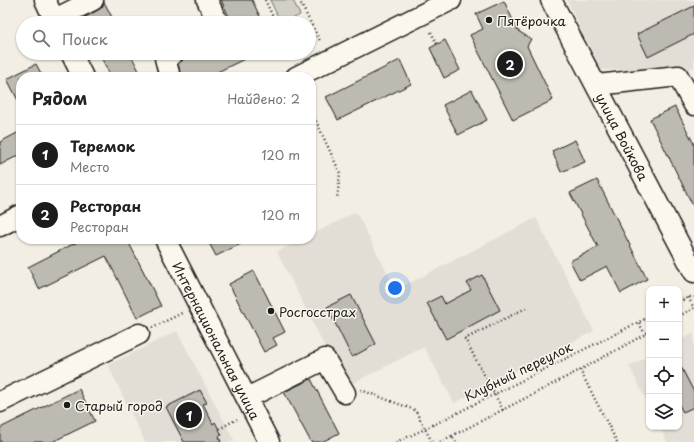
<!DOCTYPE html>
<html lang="ru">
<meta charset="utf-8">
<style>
:root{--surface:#fff;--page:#f2f2f2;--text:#222;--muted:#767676;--line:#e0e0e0;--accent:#1c1c1c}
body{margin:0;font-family:"Playpen Sans",sans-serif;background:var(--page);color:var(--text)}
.controls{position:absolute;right:12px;bottom:12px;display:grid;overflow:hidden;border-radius:8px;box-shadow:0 1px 3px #0004}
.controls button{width:36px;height:36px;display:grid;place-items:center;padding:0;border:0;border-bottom:1px solid var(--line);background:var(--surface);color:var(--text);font:20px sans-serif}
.you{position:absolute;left:395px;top:288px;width:14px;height:14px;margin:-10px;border:3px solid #fff;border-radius:50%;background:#1a73e8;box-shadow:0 0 0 6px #1a73e833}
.badge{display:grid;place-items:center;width:26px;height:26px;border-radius:50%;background:var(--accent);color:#fff;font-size:13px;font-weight:700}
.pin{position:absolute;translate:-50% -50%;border:2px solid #fff;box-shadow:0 1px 4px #0006}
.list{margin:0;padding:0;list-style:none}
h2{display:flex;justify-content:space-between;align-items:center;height:52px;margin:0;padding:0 16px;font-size:17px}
h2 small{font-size:13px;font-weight:400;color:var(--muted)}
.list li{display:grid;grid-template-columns:26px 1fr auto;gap:12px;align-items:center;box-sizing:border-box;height:60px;padding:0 16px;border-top:1px solid var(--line)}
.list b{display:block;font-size:15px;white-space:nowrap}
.list p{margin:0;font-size:13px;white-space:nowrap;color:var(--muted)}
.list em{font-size:13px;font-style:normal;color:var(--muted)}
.icon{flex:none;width:22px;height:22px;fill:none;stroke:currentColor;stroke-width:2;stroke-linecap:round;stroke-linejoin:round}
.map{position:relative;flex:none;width:694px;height:442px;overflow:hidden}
.search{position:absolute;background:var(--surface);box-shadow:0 1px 3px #0004;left:16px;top:16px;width:300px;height:44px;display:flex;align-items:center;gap:10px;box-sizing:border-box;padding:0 14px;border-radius:22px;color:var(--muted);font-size:15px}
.panel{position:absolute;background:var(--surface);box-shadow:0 1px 3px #0004;left:16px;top:72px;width:300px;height:172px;border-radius:16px}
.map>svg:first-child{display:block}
</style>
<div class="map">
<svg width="694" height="442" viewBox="0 0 694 442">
<rect width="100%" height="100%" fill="#f2eee4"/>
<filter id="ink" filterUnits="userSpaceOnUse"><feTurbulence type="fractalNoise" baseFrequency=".025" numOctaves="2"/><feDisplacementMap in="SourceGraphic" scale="8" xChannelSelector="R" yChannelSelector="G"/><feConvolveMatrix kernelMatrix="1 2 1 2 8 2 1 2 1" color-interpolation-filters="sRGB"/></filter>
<g filter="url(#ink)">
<g fill="#e2ded5">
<polygon points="567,0 694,0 694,67 689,69 600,70"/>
<polygon points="356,212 396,290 536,218 594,331 454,403 424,347 345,387 277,252 303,239 311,239 311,235"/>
<polygon points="177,331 235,442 145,442 108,365"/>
<polygon points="694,333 694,442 667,442 660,427 679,427 679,341"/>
<polygon points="649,356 649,406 629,366"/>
</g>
<polygon fill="#d2cfc6" stroke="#777671" points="270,0 293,0 300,15 284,23 281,23"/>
<g fill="#bdbab1" stroke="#1c1c1c">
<polygon points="221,0 252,0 263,23 232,23"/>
<polygon points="504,1 518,31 531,39 527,46 553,100 513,120 470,35 483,29 476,14"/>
<polygon points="104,2 115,23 84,23 82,19 98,10 102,7"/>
<polygon points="694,6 694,34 648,57 637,34"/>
<polygon points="445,40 460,70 444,78 430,48"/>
<polygon points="99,53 130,53 142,77 111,77"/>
<polygon points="194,53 257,53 207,77 181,77 178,64 184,58"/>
<polygon points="400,60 411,84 338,120 326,97"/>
<polygon points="36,64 43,77 21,77 21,106 7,79"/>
<polygon points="472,90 487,120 458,135 443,105"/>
<polygon points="675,107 694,144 694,208 650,119"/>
<polygon points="21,131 21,154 0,165 0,142"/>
<polygon points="575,140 585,162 561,172 552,151"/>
<polygon points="597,180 647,279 621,293 607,266 580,280 570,261 598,247 570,193"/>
<polygon points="83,239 127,239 161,306 137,318 106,256 39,289 28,267"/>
<polygon points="207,239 251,239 216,256"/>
<polygon points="254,271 285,332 273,338 277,345 264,352 229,284"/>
<polygon points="482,275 500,310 446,339 427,303 441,296 445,304 471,290 467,283"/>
<polygon points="351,295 376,344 352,357 327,307"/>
<polygon points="679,363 694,392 694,407 683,412 679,405"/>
<polygon points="311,379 339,433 322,442 311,442 284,392"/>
<polygon points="79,389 95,421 52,442 0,442 0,428"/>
<polygon points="200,390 207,403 203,404 213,424 215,422 222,435 219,436 221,442 184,442 166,407"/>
</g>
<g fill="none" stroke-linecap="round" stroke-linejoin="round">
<g stroke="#1c1c1c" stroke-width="23">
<g id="minor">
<polyline points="45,0 56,23"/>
<polyline points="207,0 218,23"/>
<path id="s1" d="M551 0 694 272"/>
<polyline points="55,19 93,0"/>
<polyline points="71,53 83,77"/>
<polyline points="170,77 165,58 174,53"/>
<polyline points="296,77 451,0"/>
<polyline points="597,85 678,76 694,105"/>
<polyline points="0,226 21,215"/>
<path id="s2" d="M165 239 269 442"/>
<polyline points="247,398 325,359 345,393"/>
<polyline points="0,402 139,334"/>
</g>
</g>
<g stroke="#1c1c1c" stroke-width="2.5" stroke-dasharray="1 3" stroke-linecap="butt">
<polyline points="265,0 276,23"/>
<polyline points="299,0 320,41"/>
<polyline points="431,32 437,44"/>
<polyline points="290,53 291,55"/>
<polyline points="311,110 340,173 337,199"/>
<polyline points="679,302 688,297 694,297"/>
<polyline points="679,316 694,308 688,297"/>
<polyline points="639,323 645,334"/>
<polyline points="152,328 182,313"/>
<polyline points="580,370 617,442"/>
<polyline points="361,390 415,410 432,442"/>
<polyline points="503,410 465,339 526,308"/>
<polyline points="219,429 237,419"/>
<polyline points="452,436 580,370 649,332"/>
<polyline points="396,442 425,429 649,317"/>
<polyline points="440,442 452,436 456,442"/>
</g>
<use href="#minor" stroke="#fbf7ec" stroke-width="20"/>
</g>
</g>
<g fill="#1c1c1c" stroke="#fbf7ec" stroke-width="1.5">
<circle cx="489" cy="20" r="4"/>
<circle cx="271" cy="311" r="4"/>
<circle cx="67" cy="405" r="4"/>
</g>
<g text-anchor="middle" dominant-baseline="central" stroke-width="3" stroke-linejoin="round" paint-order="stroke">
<g font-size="13" fill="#1c1c1c" stroke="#fbf7ec" text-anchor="start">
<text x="497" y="20">Пятёрочка</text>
<text x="279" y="311">Росгосстрах</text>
<text x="75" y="405">Старый город</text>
</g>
<g font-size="13" fill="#1c1c1c" stroke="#fbf7ec">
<text stroke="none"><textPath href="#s1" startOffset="154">улица Войкова</textPath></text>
<text stroke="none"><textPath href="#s2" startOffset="114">Интернациональная улица</textPath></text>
<text transform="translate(518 371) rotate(-26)">Клубный переулок</text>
</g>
</g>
</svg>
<div class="controls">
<button>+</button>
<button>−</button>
<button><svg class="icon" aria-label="locate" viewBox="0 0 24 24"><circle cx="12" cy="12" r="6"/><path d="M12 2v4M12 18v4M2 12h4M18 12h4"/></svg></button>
<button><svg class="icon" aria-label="layers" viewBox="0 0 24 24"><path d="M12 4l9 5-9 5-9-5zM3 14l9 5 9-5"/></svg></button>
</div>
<div class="you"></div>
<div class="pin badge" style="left:189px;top:415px">1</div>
<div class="pin badge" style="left:510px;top:64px">2</div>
<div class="search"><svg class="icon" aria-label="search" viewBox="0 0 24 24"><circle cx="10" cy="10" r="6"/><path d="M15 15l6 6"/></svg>Поиск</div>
<section class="panel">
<h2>Рядом<small>Найдено: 2</small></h2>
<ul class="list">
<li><span class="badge">1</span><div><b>Теремок</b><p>Место</p></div><em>120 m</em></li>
<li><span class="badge">2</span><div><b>Ресторан</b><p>Ресторан</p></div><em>120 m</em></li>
</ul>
</section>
</div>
